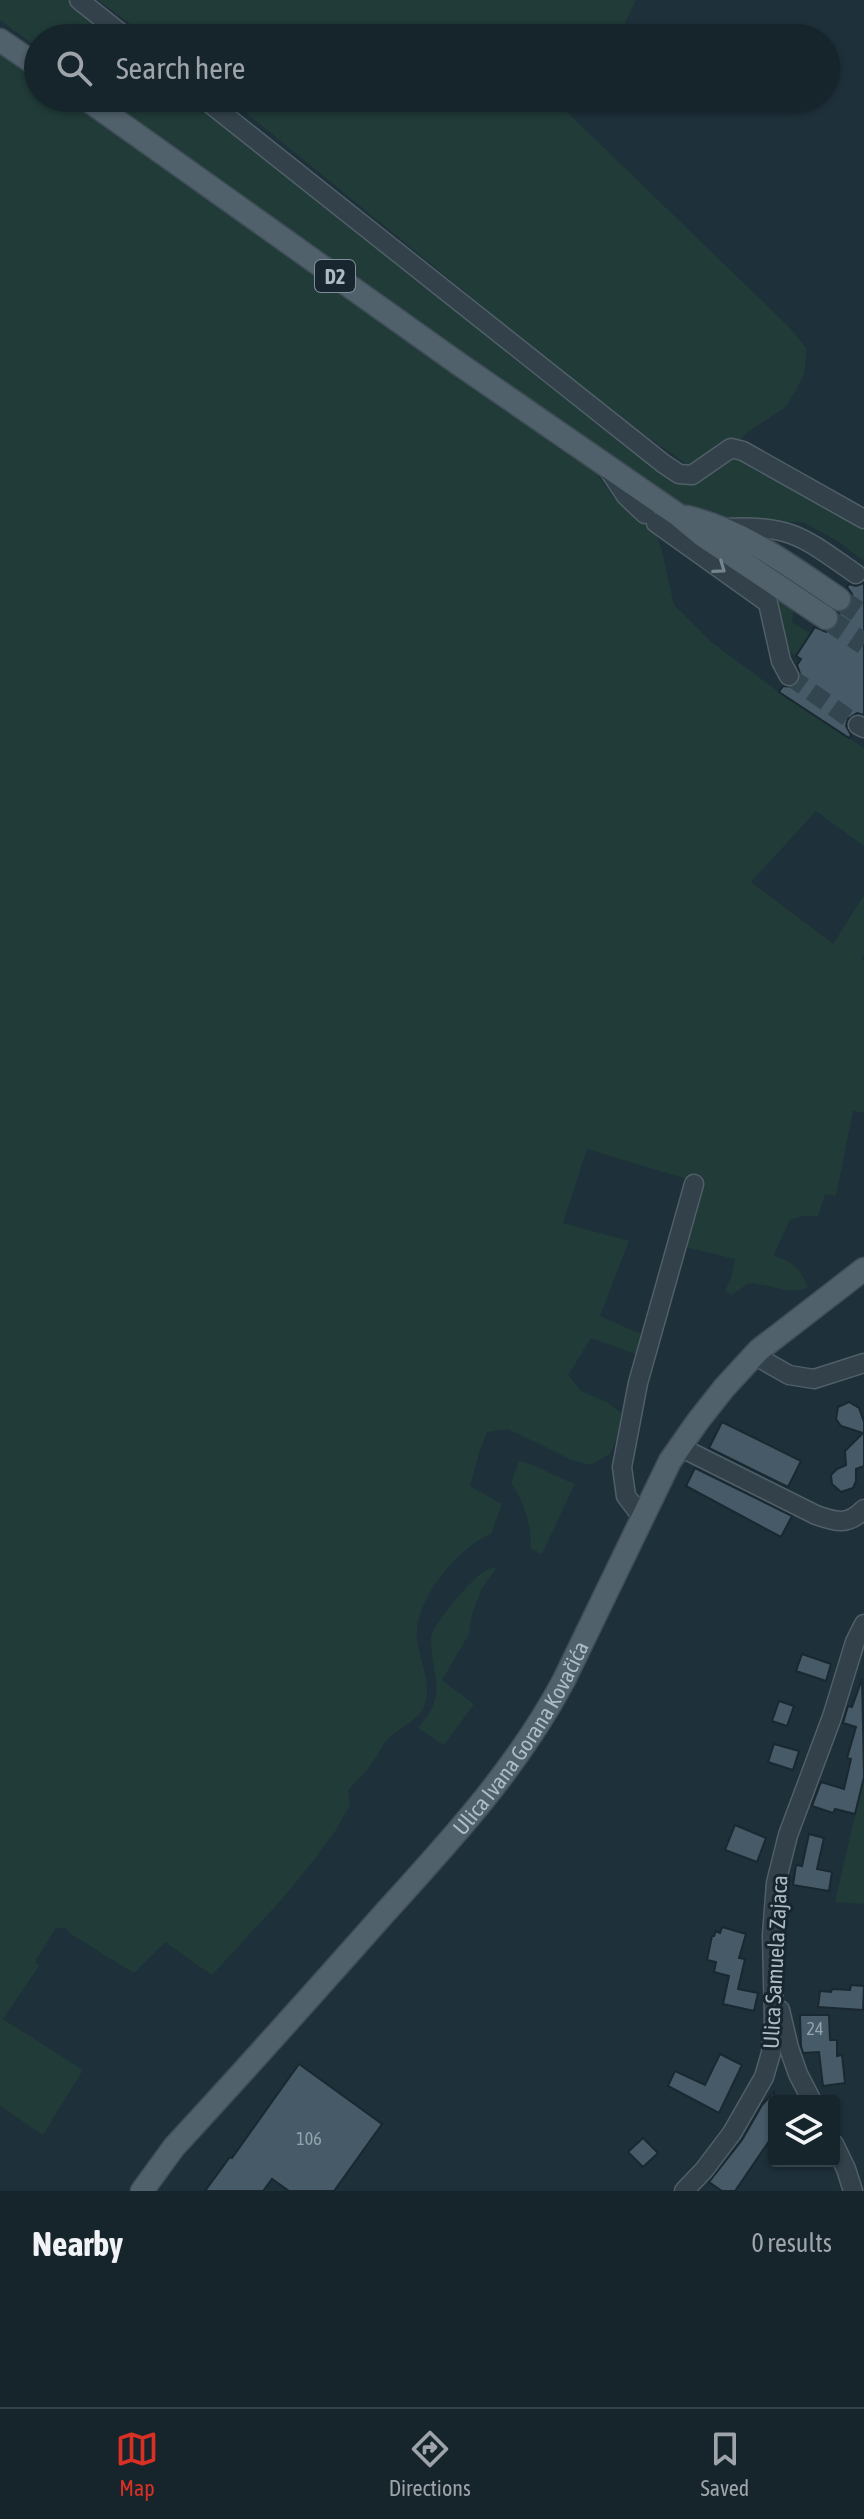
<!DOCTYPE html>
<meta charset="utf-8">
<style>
:root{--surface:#16242c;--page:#233038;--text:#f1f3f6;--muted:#9ea4a9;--line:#354148;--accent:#d93025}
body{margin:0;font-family:"Asap Condensed",sans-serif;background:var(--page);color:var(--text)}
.controls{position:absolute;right:24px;bottom:24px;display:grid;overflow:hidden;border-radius:8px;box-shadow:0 2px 6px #0004}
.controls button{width:72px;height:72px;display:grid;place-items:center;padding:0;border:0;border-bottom:2px solid var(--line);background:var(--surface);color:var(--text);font:40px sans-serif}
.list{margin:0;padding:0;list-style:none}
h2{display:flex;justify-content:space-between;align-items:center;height:104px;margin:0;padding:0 32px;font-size:34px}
h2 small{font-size:26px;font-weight:400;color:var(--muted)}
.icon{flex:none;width:44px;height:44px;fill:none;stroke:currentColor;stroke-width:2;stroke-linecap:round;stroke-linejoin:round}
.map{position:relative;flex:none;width:864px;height:2191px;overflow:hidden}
.search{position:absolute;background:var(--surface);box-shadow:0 2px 6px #0004;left:24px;right:24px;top:24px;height:88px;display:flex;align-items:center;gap:20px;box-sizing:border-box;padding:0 28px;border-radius:44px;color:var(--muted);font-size:30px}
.sheet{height:216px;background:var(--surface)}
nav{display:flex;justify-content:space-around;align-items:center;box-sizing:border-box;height:112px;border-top:2px solid var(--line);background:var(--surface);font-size:22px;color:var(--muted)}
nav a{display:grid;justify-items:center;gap:4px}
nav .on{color:var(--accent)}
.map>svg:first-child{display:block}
</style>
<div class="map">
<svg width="864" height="2191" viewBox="0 0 864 2191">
<rect width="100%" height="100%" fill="#1e303a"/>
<g fill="#203b38">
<polygon points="0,0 67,0 116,38 38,38 38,48 0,20"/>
<polygon points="98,0 636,0 624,25 614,38 149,38"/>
<path d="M0 49 38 76V98H68L596 473 613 497 653 527 662 551 674 605 710 641 779 692 864 748V846L816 811 751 882 833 944 864 895V954L861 959 864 961V1113L853 1111 836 1196 825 1194 818 1216H802L790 1220 773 1256C795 1263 799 1266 808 1288 788 1295 770 1284 749 1283L731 1295 725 1290 731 1279 735 1259 685 1247 703 1184 587 1149 563 1223 629 1241 600 1316 647 1337 641 1356 591 1338 568 1375 581 1391 607 1402 621 1413 620 1431 610 1454 591 1465 574 1461 508 1429 487 1432 479 1453 470 1486 502 1504 491 1534C458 1547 414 1600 417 1638 419 1660 432 1683 425 1704 418 1723 398 1727 386 1741 382 1746 380 1752 376 1757 369 1769 358 1780 348 1790L350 1805 336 1830 313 1861 282 1899 212 1975 165 1942 134 1973 69 1933 66 1928H56L35 1962 39 1966 3 2019 83 2070 43 2135 0 2106Z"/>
<polygon points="105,98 192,98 564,398 676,478 735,456 864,531 864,561 839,542 803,522 708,520 680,507"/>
<polygon points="228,98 570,98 563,108 790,328 807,349 804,375 786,407 746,433 738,443 698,468 687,464 619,418"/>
<polygon points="776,596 794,607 792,622 811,634 796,656 787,650"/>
<path d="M519 1461C538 1465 556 1477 575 1484L542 1554 531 1549C531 1524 525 1504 511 1483Z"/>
<path d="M497 1567 482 1588 472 1614 469 1634 442 1680 474 1704 444 1745 418 1728C450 1693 431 1678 431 1639 431 1626 473 1577 485 1571 489 1569 493 1568 497 1567Z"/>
<polygon points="864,1777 864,1904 835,1902"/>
</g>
<g fill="#465b67" stroke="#1a2831" stroke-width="2">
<polygon points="864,583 864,715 857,713 848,719 846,726 851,735 849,738 779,692 783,686 794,687 800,682 801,676 797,665 801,659 796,656 815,627 826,632 837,626 840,620 839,613 850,607 853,601 852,594 847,587 849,584 856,586"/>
<polygon points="849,1402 859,1408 864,1422 864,1466 856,1469 856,1481 853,1488 841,1492 832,1484 831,1475 837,1469 846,1465 845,1451 863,1433 841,1426 836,1419 838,1407"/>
<polygon points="722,1422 801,1461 788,1487 709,1448"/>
<polygon points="695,1468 792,1516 781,1537 686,1486"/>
<polygon points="802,1654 831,1664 826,1681 796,1671"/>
<polygon points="862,1679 864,1777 855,1814 835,1809 833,1813 812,1806 821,1782 844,1789 851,1759 847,1758 856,1727 843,1723 848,1706 852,1707"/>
<polygon points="779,1701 794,1706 787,1726 772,1721"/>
<polygon points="774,1744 799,1751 793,1770 768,1762"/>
<polygon points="735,1825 766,1838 757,1862 725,1850"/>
<polygon points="809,1834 824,1838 817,1869 832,1872 829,1891 793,1885 796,1865 802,1866"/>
<polygon points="722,1927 746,1934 739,1958 745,1959 738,1989 758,1993 754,2011 723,2004 729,1976 714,1972 716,1962 707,1960 712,1936 714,1936 716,1931 720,1933"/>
<polygon points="851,1985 864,1986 863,2010 818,2007 820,1991 831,1992 832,1989 850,1990"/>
<polygon points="800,2015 829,2015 830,2040 837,2040 837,2056 842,2055 845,2083 823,2086 819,2052 803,2053 801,2046"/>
<polygon points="720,2054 742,2065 719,2113 668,2086 675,2071 705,2085"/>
<polygon points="299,2064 382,2124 334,2191 289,2191 272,2179 263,2191 205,2191 230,2157 232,2158"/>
<polygon points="774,2092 774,2134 735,2191 722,2191 709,2182 742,2140 762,2105"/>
<polygon points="643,2138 658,2153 643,2167 628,2152"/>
</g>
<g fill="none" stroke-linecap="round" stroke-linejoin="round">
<polyline stroke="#33454f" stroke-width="18" stroke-dasharray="18 9" stroke-linecap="butt" points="789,676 858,725"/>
<g stroke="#33454f" stroke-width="22" stroke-dasharray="22 11" stroke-linecap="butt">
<polyline points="839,599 864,616"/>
<polyline points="826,618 864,644"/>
</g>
<g stroke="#505f68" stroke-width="21">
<g id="minor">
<polyline points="79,0 127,38"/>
<polyline points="203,98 664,464 679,474 692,475 731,448 743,451 864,519"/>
<polyline points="608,469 626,496 645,514"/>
<polyline points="656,523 768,603 781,661 789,676"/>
<path d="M725 528C791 524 804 538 856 574"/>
<polyline points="858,725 864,728"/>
<polyline points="754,1355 789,1375 814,1379 864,1363"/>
<path d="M680 1447 816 1515C836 1522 848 1526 864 1509"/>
<polyline points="642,1517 626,1496 622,1467 638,1383 694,1184"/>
<polyline points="780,2010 789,2048 798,2074 812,2101"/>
<polyline points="834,2144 846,2169 853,2191"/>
<polyline points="684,2191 704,2170 732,2133 764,2077 771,2053 774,2021 772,1935 776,1883 788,1835 832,1717 855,1642 864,1624"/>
</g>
</g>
<g stroke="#3f4d57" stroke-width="25">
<g id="major">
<polyline points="0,40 38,66"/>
<polyline points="85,98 459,364 678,515 702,535 826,618"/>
<path d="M687 517C745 531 790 566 839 599"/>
<path id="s1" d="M142 2191 174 2147C244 2071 313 1994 382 1916 449 1842 517 1769 564 1680L670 1461 698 1421 724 1388 759 1350 864 1269"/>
</g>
</g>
<use href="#minor" stroke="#32414a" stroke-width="18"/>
<use href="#major" stroke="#50616b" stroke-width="22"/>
</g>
<defs><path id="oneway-chevron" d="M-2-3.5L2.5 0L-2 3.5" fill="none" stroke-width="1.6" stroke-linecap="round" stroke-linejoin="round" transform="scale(2)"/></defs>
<use stroke="#75858f" href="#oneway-chevron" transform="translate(720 568) rotate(35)"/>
<g text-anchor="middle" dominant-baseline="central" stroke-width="6" stroke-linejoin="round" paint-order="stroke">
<g font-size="18" fill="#92a4af">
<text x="815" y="2028">24</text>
<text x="309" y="2138">106</text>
</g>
<rect fill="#18262f" stroke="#808f99" stroke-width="2" x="315" y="260" width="40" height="32" rx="6"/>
<g font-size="20" font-weight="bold" fill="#acbcc7">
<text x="335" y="276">D2</text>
</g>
<g font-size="22" fill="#acbcc7" stroke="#18262f">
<text stroke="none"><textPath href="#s1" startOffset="592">Ulica Ivana Gorana Kovačića</textPath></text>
<text transform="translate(775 1962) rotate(-87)">Ulica Samuela Zajaca</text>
</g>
</g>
</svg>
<div class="controls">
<button><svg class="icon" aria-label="layers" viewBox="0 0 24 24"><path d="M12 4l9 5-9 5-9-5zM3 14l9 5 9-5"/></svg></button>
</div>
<div class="search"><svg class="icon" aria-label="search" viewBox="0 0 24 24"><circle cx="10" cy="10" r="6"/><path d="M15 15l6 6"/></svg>Search here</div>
</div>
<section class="sheet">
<h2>Nearby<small>0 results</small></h2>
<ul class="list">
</ul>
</section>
<nav>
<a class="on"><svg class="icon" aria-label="map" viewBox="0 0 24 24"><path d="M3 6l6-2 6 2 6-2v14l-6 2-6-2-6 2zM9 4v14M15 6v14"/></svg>Map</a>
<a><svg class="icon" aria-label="directions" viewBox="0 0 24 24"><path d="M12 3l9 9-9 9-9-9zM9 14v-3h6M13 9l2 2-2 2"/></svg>Directions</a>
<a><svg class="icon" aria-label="saved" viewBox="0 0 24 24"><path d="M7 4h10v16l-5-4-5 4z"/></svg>Saved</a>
</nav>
